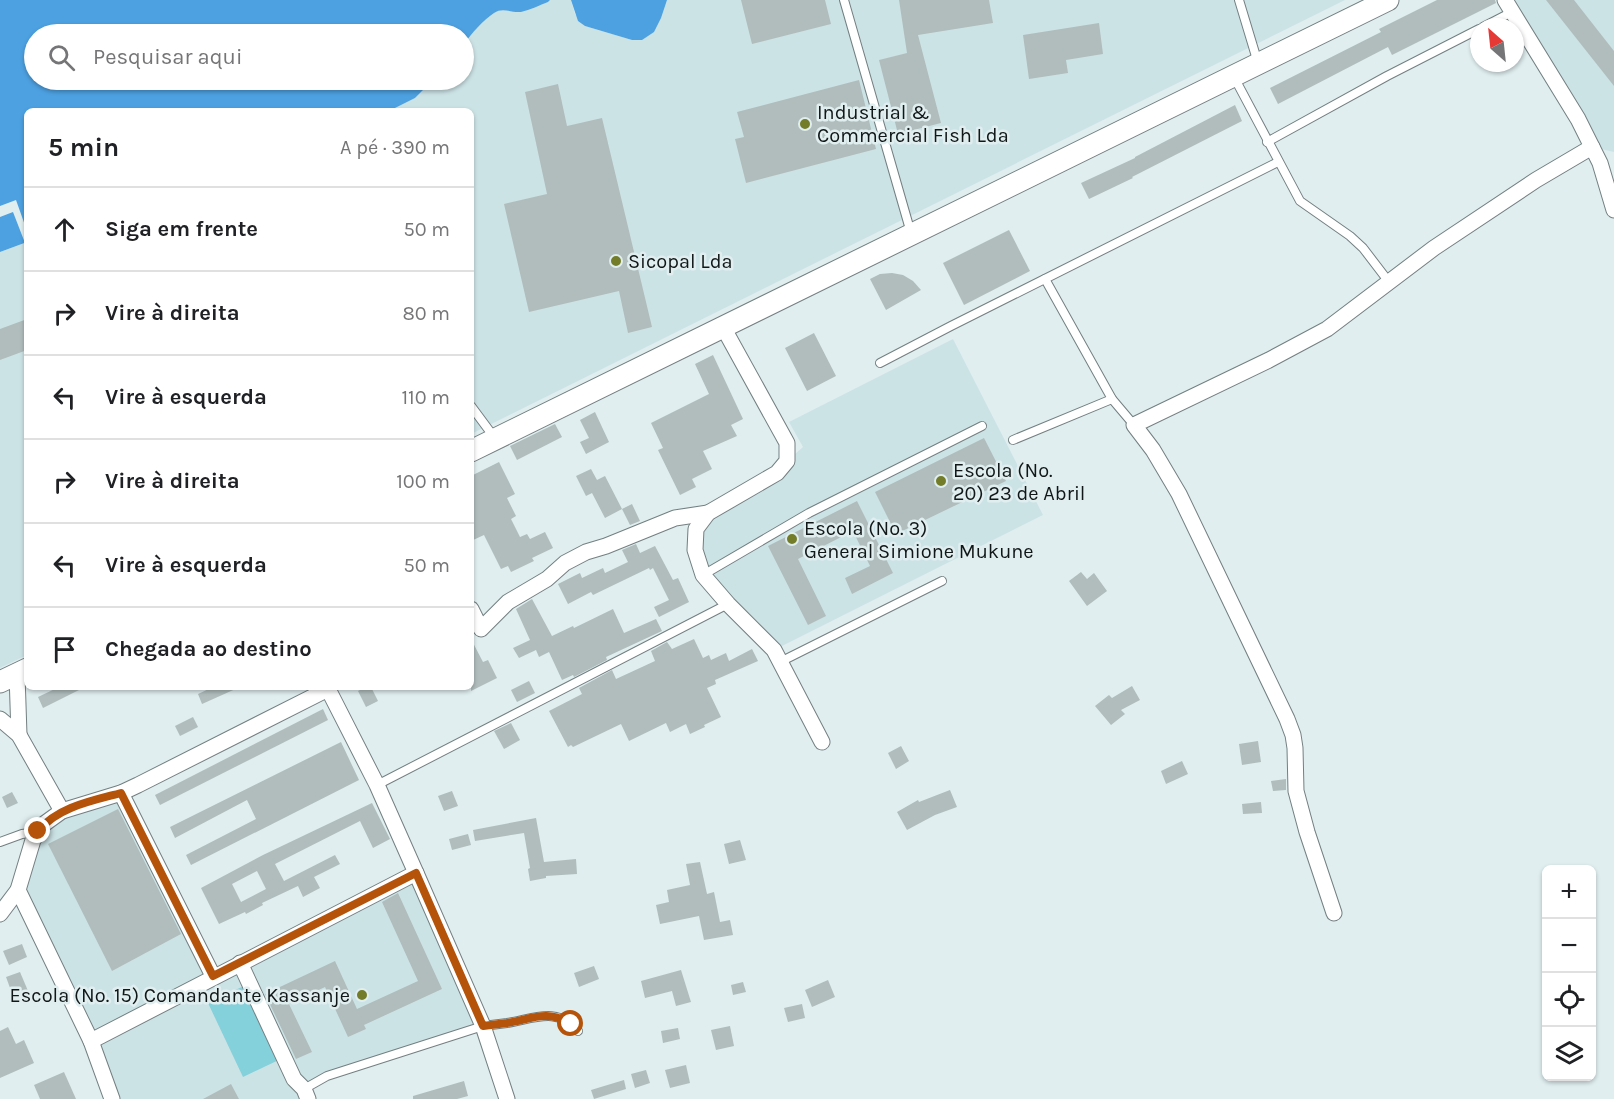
<!DOCTYPE html>
<html lang="pt">
<meta charset="utf-8">
<style>
:root{--surface:#fff;--page:#f2f2f2;--text:#202124;--muted:#757577;--line:#e0e0e0}
body{margin:0;font-family:Karla,sans-serif;background:var(--page);color:var(--text)}
.controls{position:absolute;right:18px;bottom:18px;display:grid;overflow:hidden;border-radius:9px;box-shadow:0 2px 4px #0004}
.controls button{width:54px;height:54px;display:grid;place-items:center;padding:0;border:0;border-bottom:2px solid var(--line);background:var(--surface);color:var(--text);font:30px sans-serif}
.compass{position:absolute;left:1470px;top:18px;width:54px;height:54px;border-radius:50%;background:var(--surface);box-shadow:0 2px 4px #0004;rotate:333deg}
.stop{position:absolute;width:18px;height:18px;margin:-14px;border:4px solid #b45309;border-radius:50%;background:#fff}
.stop.end{background:#b45309;border-color:#fff;box-shadow:0 2px 6px #0008}
.list{margin:0;padding:0;list-style:none}
h2{display:flex;justify-content:space-between;align-items:center;height:78px;margin:0;padding:0 24px;font-size:26px}
h2 small{font-size:20px;font-weight:400;color:var(--muted)}
.list li{display:grid;grid-template-columns:39px 1fr auto;gap:18px;align-items:center;box-sizing:border-box;height:84px;padding:0 24px;border-top:2px solid var(--line)}
.list b{display:block;font-size:22px;white-space:nowrap}
.list em{font-size:20px;font-style:normal;color:var(--muted)}
.icon{flex:none;width:33px;height:33px;fill:none;stroke:currentColor;stroke-width:2;stroke-linecap:round;stroke-linejoin:round}
.map{position:relative;flex:none;width:1614px;height:1099px;overflow:hidden}
.search{position:absolute;background:var(--surface);box-shadow:0 2px 4px #0004;left:24px;top:24px;width:450px;height:66px;display:flex;align-items:center;gap:15px;box-sizing:border-box;padding:0 21px;border-radius:33px;color:var(--muted);font-size:22px}
.panel{position:absolute;background:var(--surface);box-shadow:0 2px 4px #0004;left:24px;top:108px;width:450px;height:582px;border-radius:9px}
.map>svg:first-child{display:block}
</style>
<div class="map">
<svg width="1614" height="1099" viewBox="0 0 1614 1099">
<rect width="100%" height="100%" fill="#e0eef0"/>
<g fill="#cce3e6">
<polygon points="550,0 571,0 575,14 585,26 632,40 642,40 667,0 1345,0 471,434 471,111 389,111 415,98 433,80 464,80 464,44 479,25 494,12 505,9 519,12 548,2"/>
<polygon points="1505,0 1614,0 1614,152 1592,147"/>
<polygon points="27,242 27,655 0,668 0,252"/>
<polygon points="953,339 1043,515 774,650 703,575 697,529 787,461 803,447 789,422"/>
<polygon points="121,793 214,976 416,873 483,1026 377,1059 304,1089 308,1099 112,1099 18,890 44,824"/>
</g>
<polygon fill="#84d0db" points="248,984 283,1058 243,1077 208,1003"/>
<g fill="#4da1e1">
<path d="M0 0H550L548 2C540 5 530 10 521 12 511 13 503 7 494 13 482 21 472 33 464 44V34H34V80H433L415 98 389 111H27V242L0 252Z"/>
<polygon points="571,0 667,0 661,18 654,32 642,40 632,40 585,26 578,21"/>
</g>
<polygon fill="#e0eef0" points="16,200 27,231 27,242 25,243 13,212 0,217 0,206"/>
<g fill="#b0bdbc" fill-rule="evenodd">
<polygon points="741,0 825,0 831,24 752,44"/>
<polygon points="899,0 989,0 993,23 918,35 941,123 898,134 879,60 907,53"/>
<polygon points="1437,0 1495,0 1496,3 1392,55 1388,47 1278,104 1270,88 1381,32 1379,29"/>
<polygon points="1546,0 1574,0 1614,51 1614,86"/>
<polygon points="1099,23 1103,54 1066,60 1068,73 1029,79 1023,35"/>
<polygon points="859,80 876,149 746,183 735,139 744,137 737,112"/>
<polygon points="558,84 567,126 602,118 652,327 628,333 619,291 529,312 504,204 547,194 525,92"/>
<polygon points="1235,105 1242,121 1132,177 1133,178 1089,199 1081,183 1135,158 1135,157"/>
<polygon points="1009,230 1030,271 964,305 943,263"/>
<polygon points="892,273 903,275 913,281 921,290 886,310 870,279 880,274"/>
<polygon points="27,319 27,350 0,360 0,329"/>
<polygon points="814,333 836,376 807,391 785,348"/>
<polygon points="713,355 743,419 731,425 737,436 703,451 712,469 692,479 696,487 680,495 658,450 663,448 651,423 709,394 695,364"/>
<polygon points="595,412 609,442 586,454 580,442 589,438 580,420"/>
<polygon points="555,424 562,437 517,460 510,446"/>
<polygon points="984,438 1006,481 896,534 875,492"/>
<polygon points="499,462 515,494 507,498 516,516 511,519 520,537 527,534 530,539 545,532 553,548 532,558 534,561 511,572 508,566 501,569 484,535 471,541 471,476"/>
<polygon points="591,469 597,480 605,476 622,509 605,518 592,493 586,496 576,476"/>
<polygon points="857,501 893,573 852,594 845,578 870,566 853,531 798,559 826,616 808,625 768,546"/>
<polygon points="632,504 640,521 630,525 622,509"/>
<polygon points="636,544 640,553 655,546 673,580 678,578 689,602 659,617 654,607 669,600 653,568 650,570 649,568 593,595 591,592 568,604 558,584 580,573 582,578 603,568 605,573 628,562 622,550"/>
<polygon points="1081,572 1087,579 1094,573 1107,591 1087,606 1069,581"/>
<polygon points="532,599 552,636 573,626 574,628 613,609 624,633 656,619 662,631 606,657 607,660 574,677 573,675 562,680 549,652 539,657 536,650 519,658 513,648 530,640 516,609"/>
<polygon points="471,639 483,662 488,660 497,678 471,691"/>
<polygon points="694,639 703,658 709,655 711,660 726,653 729,661 752,649 758,661 715,680 716,684 707,688 721,717 704,725 705,727 690,734 686,724 670,732 666,723 629,741 621,724 573,747 571,745 568,747 549,711 582,694 579,688 612,670 616,679 655,661 651,651 667,642 672,649"/>
<polygon points="529,681 535,693 517,702 511,690"/>
<polygon points="1132,686 1140,700 1121,710 1125,714 1111,725 1095,706 1109,695 1112,698"/>
<polygon points="59,687 85,687 43,708 38,697"/>
<polygon points="213,687 240,687 202,704 198,694"/>
<polygon points="366,687 371,687 378,701 366,707 358,691"/>
<polygon points="323,709 328,720 160,805 155,795"/>
<polygon points="193,717 198,727 180,736 175,726"/>
<polygon points="511,723 520,740 504,749 494,731"/>
<polygon points="1258,741 1261,762 1242,765 1239,744"/>
<polygon points="341,742 359,780 191,865 186,855 256,819 247,800 175,838 170,827"/>
<polygon points="901,746 909,761 896,769 888,753"/>
<polygon points="1182,761 1188,774 1166,784 1161,771"/>
<polygon points="1286,779 1286,790 1273,791 1271,781"/>
<polygon points="950,790 957,807 935,815 907,830 897,812 918,800 919,802"/>
<polygon points="452,791 458,806 444,811 438,796"/>
<polygon points="12,792 18,803 7,808 2,797"/>
<polygon points="1261,802 1262,813 1243,814 1242,804"/>
<path d="M372 803 390 839 373 848 360 821 358 822 275 864 284 881 335 855 340 864 314 877 320 888 303 897 298 886 262 903 263 905 246 914 245 912 219 924 201 888 263 855ZM257 871 266 889 241 902 232 884Z"/>
<polygon points="118,809 181,934 112,971 48,844"/>
<polygon points="536,818 544,862 576,859 577,874 546,876 546,878 530,881 528,869 530,868 524,833 475,841 473,830"/>
<polygon points="468,834 471,845 452,850 449,839"/>
<polygon points="740,840 746,860 729,864 724,844"/>
<polygon points="700,862 707,894 714,892 720,922 730,920 733,935 704,940 699,916 660,924 656,905 669,902 667,890 690,885 686,864"/>
<polygon points="398,893 442,989 364,1025 366,1029 348,1037 325,987 289,1004 312,1052 296,1059 265,994 335,961 357,1009 418,981 382,902"/>
<polygon points="22,944 27,957 9,965 3,951"/>
<polygon points="594,966 599,979 579,987 574,973"/>
<polygon points="681,970 691,1002 676,1006 672,991 645,998 641,981"/>
<polygon points="20,972 31,998 16,1004 6,977"/>
<polygon points="828,980 835,997 812,1007 805,990"/>
<polygon points="743,982 746,992 733,995 731,985"/>
<polygon points="802,1004 805,1018 788,1022 784,1008"/>
<polygon points="730,1026 734,1046 716,1050 711,1030"/>
<polygon points="8,1027 16,1044 24,1040 34,1063 0,1078 0,1031"/>
<polygon points="678,1028 680,1039 663,1043 661,1031"/>
<polygon points="686,1065 690,1083 670,1088 665,1070"/>
<polygon points="646,1070 650,1083 635,1088 631,1074"/>
<polygon points="64,1072 76,1099 40,1099 34,1085"/>
<polygon points="624,1080 626,1089 594,1099 591,1090"/>
<polygon points="464,1081 468,1096 457,1099 413,1099 413,1096"/>
<polygon points="231,1084 239,1099 203,1099"/>
</g>
<g fill="none" stroke-linecap="round" stroke-linejoin="round">
<g stroke="#737f81" stroke-width="10">
<g id="lane">
<polyline points="844,0 911,233"/>
<polyline points="1239,0 1258,63"/>
<polyline points="1483,27 1512,12"/>
<polyline points="1234,77 1300,201 1350,236 1363,248 1389,282"/>
<polyline points="1267,142 1387,76 1479,29"/>
<polyline points="1045,279 1112,399 1134,425"/>
<polyline points="880,363 951,326 1278,162"/>
<polyline points="471,406 494,437"/>
<polyline points="1013,440 1112,399"/>
<polyline points="703,575 809,513 982,426"/>
<polyline points="780,662 942,581"/>
<polyline points="377,785 728,604"/>
<polyline points="0,842 22,834 36,832"/>
<path d="M304 1089 327 1076 483 1026C491 1025 499 1024 507 1023 533 1019 557 1006 578 1031"/>
</g>
</g>
<g stroke="#737f81" stroke-width="17">
<g id="street">
<polyline points="1505,0 1578,119 1600,163 1614,210"/>
<polyline points="723,327 787,443 787,461 777,473 708,513 696,529 695,550 703,575 728,604 774,650 822,742"/>
<polyline points="471,609 481,629 508,602 547,579 565,563 586,552 606,546 675,518 708,513"/>
<polyline points="17,674 19,735"/>
<polyline points="327,687 377,785 416,873 483,1026 507,1099"/>
<polyline points="0,719 19,735 62,811"/>
<polyline points="121,793 213,976"/>
<polyline points="18,890 91,1041 112,1099"/>
<polyline points="1334,913 1307,832 1296,791 1295,748 1293,735 1287,719 1179,494 1153,450 1134,425 1269,360 1327,329 1434,248 1536,180 1592,147"/>
<polyline points="0,914 18,890 33,840 44,824 62,811 121,793 138,785 328,689"/>
<polyline points="240,963 294,1079 304,1089 308,1099"/>
<polyline points="91,1041 416,873"/>
</g>
</g>
<g stroke="#737f81" stroke-width="23">
<g id="secondary">
<polyline points="471,451 1388,0"/>
<polyline points="0,682 27,669"/>
</g>
</g>
<use href="#lane" stroke="#fff" stroke-width="8"/>
<use href="#street" stroke="#fff" stroke-width="15"/>
<use href="#secondary" stroke="#fff" stroke-width="21"/>
</g>
<g fill="none" stroke-linecap="round" stroke-linejoin="round">
<path stroke="#b45309" stroke-width="8" d="M38 831C58 807 91 801 121 793L213 976 416 873 483 1026C491 1025 499 1024 507 1023 532 1019 547 1009 571 1024"/>
</g>
<g fill="#737d29" stroke="#e0eef0" stroke-width="2">
<circle cx="805" cy="124" r="6"/>
<circle cx="616" cy="261" r="6"/>
<circle cx="941" cy="481" r="6"/>
<circle cx="792" cy="539" r="6"/>
<circle cx="362" cy="995" r="6"/>
</g>
<g text-anchor="middle" dominant-baseline="central" stroke-width="5" stroke-linejoin="round" paint-order="stroke">
<g font-size="20" fill="#111616" stroke="#e0eef0" text-anchor="start">
<text x="817" y="112">Industrial &amp;<tspan x="817" dy="23">Commercial Fish Lda</tspan></text>
<text x="628" y="261">Sicopal Lda</text>
<text x="953" y="470">Escola (No.<tspan x="953" dy="23">20) 23 de Abril</tspan></text>
<text x="804" y="528">Escola (No. 3)<tspan x="804" dy="23">General Simione Mukune</tspan></text>
<text x="350" y="995" text-anchor="end">Escola (No. 15) Comandante Kassanje</text>
</g>
</g>
</svg>
<div class="controls">
<button>+</button>
<button>−</button>
<button><svg class="icon" aria-label="locate" viewBox="0 0 24 24"><circle cx="12" cy="12" r="6"/><path d="M12 2v4M12 18v4M2 12h4M18 12h4"/></svg></button>
<button><svg class="icon" aria-label="layers" viewBox="0 0 24 24"><path d="M12 4l9 5-9 5-9-5zM3 14l9 5 9-5"/></svg></button>
</div>
<svg class="compass" viewBox="-18 -18 36 36"><path d="M0-13l5 13h-10z" fill="#e53935"/><path d="M0 13l5-13h-10z" fill="#757577"/></svg>
<div class="stop" style="left:571px;top:1024px"></div>
<div class="stop end" style="left:38px;top:831px"></div>
<div class="search"><svg class="icon" aria-label="search" viewBox="0 0 24 24"><circle cx="10" cy="10" r="6"/><path d="M15 15l6 6"/></svg>Pesquisar aqui</div>
<section class="panel">
<h2>5 min<small>A pé · 390 m</small></h2>
<ul class="list">
<li><svg class="icon" aria-label="ahead" viewBox="0 0 24 24"><path d="M12 20V5M6 11l6-6 6 6"/></svg><div><b>Siga em frente</b></div><em>50 m</em></li>
<li><svg class="icon" aria-label="right" viewBox="0 0 24 24"><path d="M7 20v-9h11M14 6l5 5-5 5"/></svg><div><b>Vire à direita</b></div><em>80 m</em></li>
<li><svg class="icon" aria-label="left" viewBox="0 0 24 24"><path d="M17 20v-9H6M10 6l-5 5 5 5"/></svg><div><b>Vire à esquerda</b></div><em>110 m</em></li>
<li><svg class="icon" aria-label="right" viewBox="0 0 24 24"><path d="M7 20v-9h11M14 6l5 5-5 5"/></svg><div><b>Vire à direita</b></div><em>100 m</em></li>
<li><svg class="icon" aria-label="left" viewBox="0 0 24 24"><path d="M17 20v-9H6M10 6l-5 5 5 5"/></svg><div><b>Vire à esquerda</b></div><em>50 m</em></li>
<li><svg class="icon" aria-label="arrive" viewBox="0 0 24 24"><path d="M6 21V4h12l-3 4 3 4H6"/></svg><div><b>Chegada ao destino</b></div></li>
</ul>
</section>
</div>
